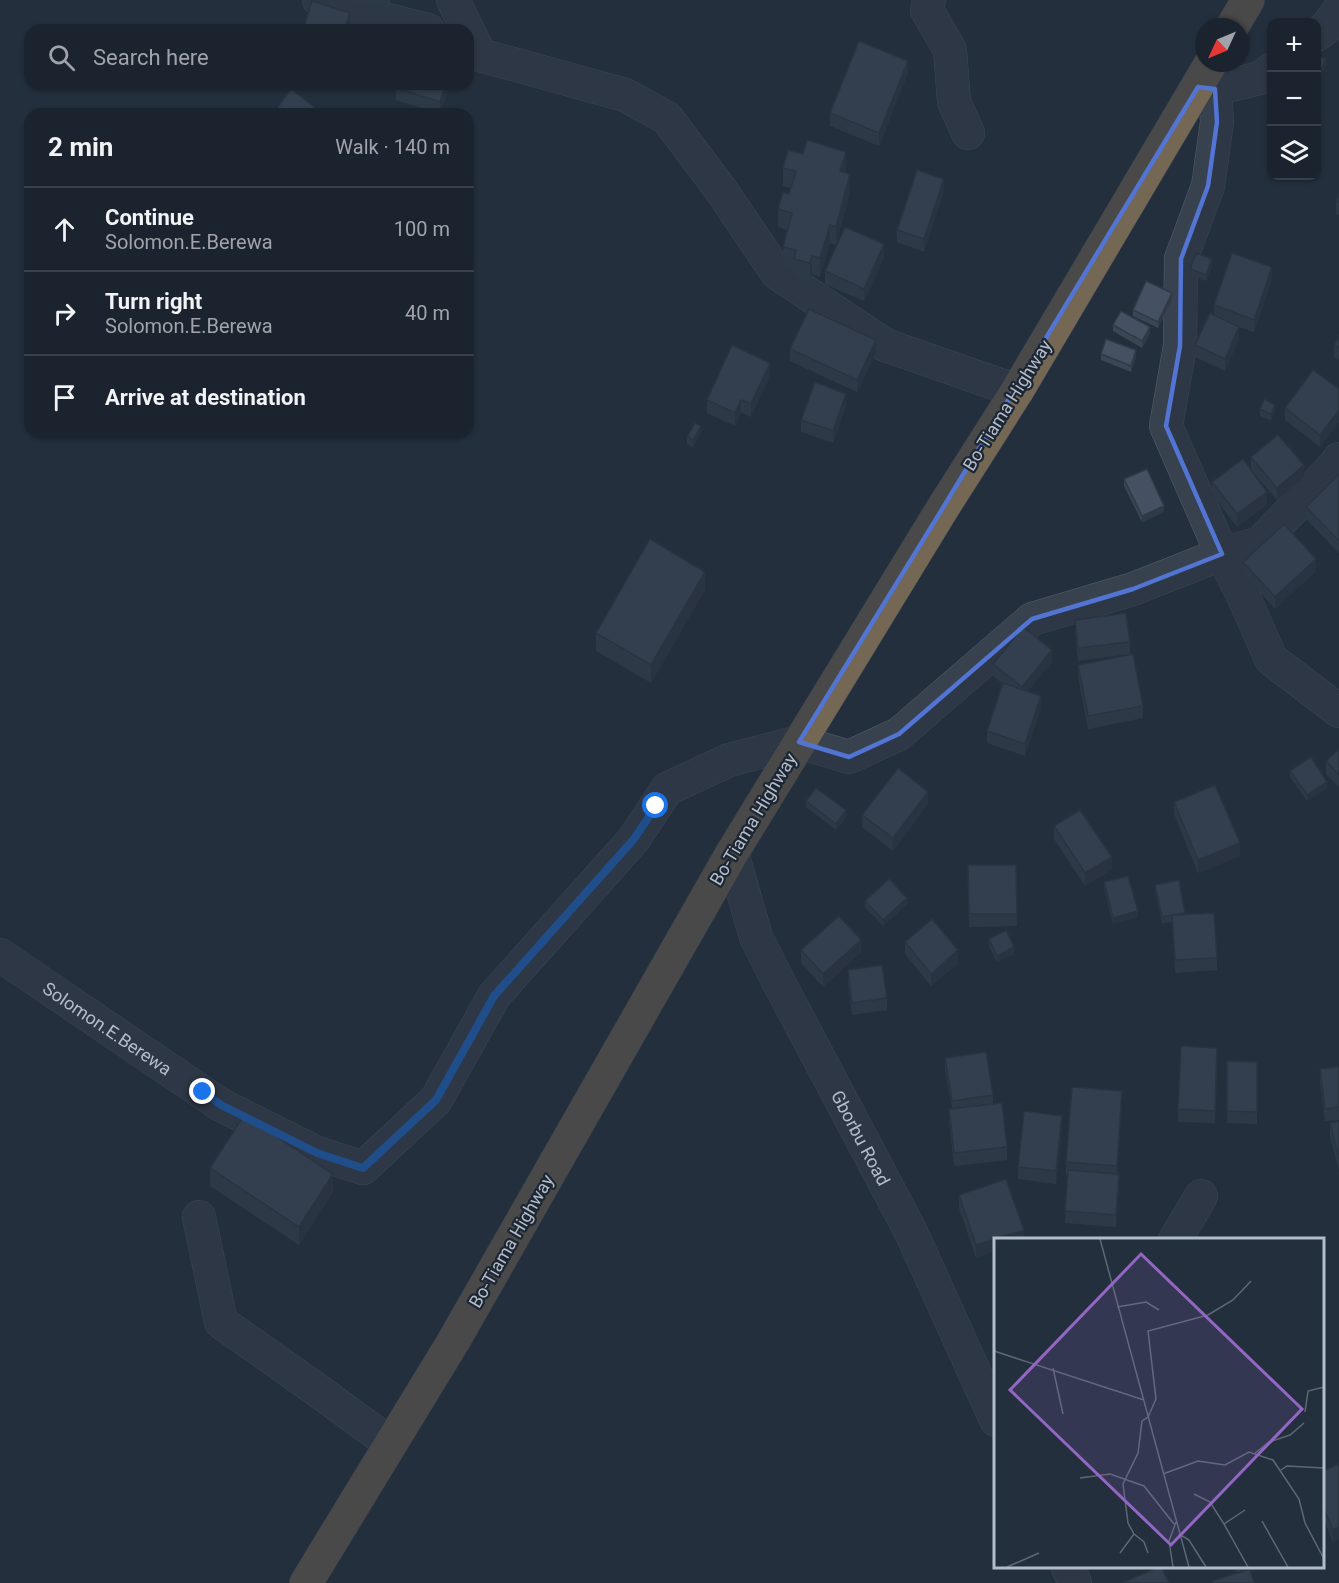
<!DOCTYPE html>
<meta charset="utf-8">
<style>
:root{--surface:#1b232e;--page:#282f3a;--text:#f1f3f6;--muted:#a0a4aa;--line:#39404a}
body{margin:0;font-family:Roboto,sans-serif;background:var(--page);color:var(--text)}
.controls{position:absolute;right:18px;top:18px;display:grid;overflow:hidden;border-radius:12px;box-shadow:0 2px 4px #0004}
.controls button{width:54px;height:54px;display:grid;place-items:center;padding:0;border:0;border-bottom:2px solid var(--line);background:var(--surface);color:var(--text);font:30px sans-serif}
.compass{position:absolute;left:1195px;top:18px;width:54px;height:54px;border-radius:50%;background:var(--surface);box-shadow:0 2px 4px #0004;rotate:226deg}
.stop{position:absolute;width:18px;height:18px;margin:-14px;border:4px solid #1a73e8;border-radius:50%;background:#fff}
.stop.end{background:#1a73e8;border-color:#fff;box-shadow:0 2px 6px #0008}
.list{margin:0;padding:0;list-style:none}
h2{display:flex;justify-content:space-between;align-items:center;height:78px;margin:0;padding:0 24px;font-size:26px}
h2 small{font-size:20px;font-weight:400;color:var(--muted)}
.list li{display:grid;grid-template-columns:39px 1fr auto;gap:18px;align-items:center;box-sizing:border-box;height:84px;padding:0 24px;border-top:2px solid var(--line)}
.list b{display:block;font-size:22px;white-space:nowrap}
.list p{margin:0;font-size:20px;white-space:nowrap;color:var(--muted)}
.list em{font-size:20px;font-style:normal;color:var(--muted)}
.icon{flex:none;width:33px;height:33px;fill:none;stroke:currentColor;stroke-width:2;stroke-linecap:round;stroke-linejoin:round}
.map{position:relative;flex:none;width:1339px;height:1583px;overflow:hidden}
.search{position:absolute;background:var(--surface);box-shadow:0 2px 4px #0004;left:24px;top:24px;width:450px;height:66px;display:flex;align-items:center;gap:15px;box-sizing:border-box;padding:0 21px;border-radius:18px;color:var(--muted);font-size:22px}
.panel{position:absolute;background:var(--surface);box-shadow:0 2px 4px #0004;left:24px;top:108px;width:450px;height:330px;border-radius:18px}
.map>svg:first-child{display:block}
</style>
<div class="map">
<svg width="1339" height="1583" viewBox="0 0 1339 1583">
<rect width="100%" height="100%" fill="#242f3e"/>
<g fill="none" stroke-linecap="round" stroke-linejoin="round">
<g stroke="#565f6c" stroke-width="34">
<g id="minor">
<polyline points="319,0 335,7 428,30"/>
<polyline points="453,0 480,55 625,95 667,118 721,190 777,273 885,345 1017,391"/>
<polyline points="929,0 927,10 950,50 954,102 968,133"/>
<polyline points="1316,35 1326,28 1339,10"/>
<polyline points="1198,87 1215,89 1260,78 1272,69"/>
<polyline points="1215,89 1217,122 1208,186 1181,259 1180,346 1166,426 1222,554 1246,602 1271,659 1339,711"/>
<path id="s1" d="M732 853 756 937 777 979 911 1232 996 1420"/>
<path id="s2" d="M0 955 221 1105 317 1153 363 1168 436 1100 494 996 634 839 667 789 729 760 799 742 849 757 899 734 1032 619 1133 589 1222 554 1260 543 1334 466 1339 459"/>
<polyline points="199,1217 221,1322 313,1387 391,1444"/>
<polyline points="1175,1240 1201,1196"/>
<polyline points="1067,1566 1075,1583"/>
</g>
</g>
<g stroke="#434c59" stroke-width="34">
<g id="highway">
<polyline points="1232,27 1248,0"/>
<polyline points="306,1583 453,1342 732,853 944,506 1017,391 1211,63"/>
</g>
</g>
<use href="#minor" stroke="#38414e" stroke-width="33"/>
<use href="#highway" stroke="#746855" stroke-width="33"/>
</g>
<g fill="#3b4654">
<polygon points="346,0 391,0 389,8"/>
<polygon points="908,73 879,146 830,126 830,113"/>
<polygon points="398,84 450,84 440,114 396,100 396,88"/>
<polygon points="783,168 846,170 845,173 850,192 836,245 830,243 820,277 812,274 810,281 794,277 794,268 783,265 783,247 787,230 778,227 778,209 789,194 791,188 783,186"/>
<polygon points="944,191 924,252 897,242 897,230"/>
<polygon points="1339,194 1339,215 1336,214 1336,201"/>
<polygon points="884,257 864,301 825,284 825,271"/>
<polygon points="1212,266 1206,281 1190,275 1190,269"/>
<polygon points="1272,279 1254,332 1239,327 1239,339 1225,371 1195,357 1195,345 1214,315 1214,305"/>
<polygon points="1172,299 1158,328 1133,316 1133,310"/>
<polygon points="1113,325 1150,333 1142,348 1113,331"/>
<polygon points="1339,336 1339,360 1334,357 1334,345"/>
<polygon points="790,349 876,353 857,392 790,361"/>
<polygon points="1101,354 1136,357 1131,372 1101,360"/>
<polygon points="770,375 751,417 741,412 735,426 707,413 707,400"/>
<polygon points="1339,389 1339,422 1320,447 1285,420 1285,408"/>
<polygon points="846,406 833,443 801,432 801,420"/>
<polygon points="1260,409 1275,411 1271,420 1260,416"/>
<polygon points="701,433 693,447 687,444 687,437"/>
<polygon points="1251,457 1304,477 1277,500 1252,471 1267,504 1237,527 1212,494 1212,482 1251,470"/>
<polygon points="1339,474 1339,553 1306,519 1306,507"/>
<polygon points="1124,479 1164,512 1142,522 1124,486"/>
<polygon points="1243,562 1316,571 1275,609 1243,574"/>
<polygon points="705,590 651,683 596,651 596,633"/>
<polygon points="1075,620 1130,642 1130,654 1078,661 1075,632"/>
<polygon points="1052,662 1028,691 1041,708 1025,756 987,743 987,731 1002,683 993,676 993,664"/>
<polygon points="1078,665 1143,706 1143,718 1088,729 1078,677"/>
<polygon points="1339,749 1339,787 1326,774 1326,761"/>
<polygon points="1290,771 1327,788 1307,801 1290,777"/>
<polygon points="806,801 846,817 836,830 806,807"/>
<polygon points="1174,802 1240,856 1198,873 1174,814"/>
<polygon points="928,804 893,851 862,827 862,815"/>
<polygon points="1054,826 1112,869 1085,886 1054,839"/>
<polygon points="968,865 1016,865 1017,926 969,927"/>
<polygon points="1104,882 1138,917 1113,924 1104,888"/>
<polygon points="1155,885 1185,913 1185,915 1217,958 1217,970 1175,973 1172,922 1162,923 1155,891"/>
<polygon points="865,901 907,904 883,926 865,907"/>
<polygon points="989,939 1014,954 997,962 989,946"/>
<polygon points="905,942 958,963 931,986 905,954"/>
<polygon points="801,950 861,952 823,987 801,963"/>
<polygon points="848,970 887,998 887,1010 852,1015 848,982"/>
<polygon points="945,1058 993,1095 993,1104 1007,1147 1007,1160 954,1166 949,1121 949,1109 952,1108 945,1070"/>
<polygon points="1217,1060 1215,1123 1178,1122 1178,1109"/>
<polygon points="1227,1061 1257,1062 1257,1124 1227,1123"/>
<polygon points="1339,1067 1339,1120 1325,1121 1320,1081 1320,1069"/>
<polygon points="1122,1103 1117,1174 1119,1186 1116,1227 1065,1223 1068,1175 1066,1175 1066,1162"/>
<polygon points="1339,1121 1339,1171 1330,1136 1330,1123"/>
<polygon points="1062,1128 1056,1184 1018,1179 1018,1167"/>
<polygon points="210,1168 333,1192 299,1245 210,1186"/>
<polygon points="959,1195 1024,1239 976,1258 959,1208"/>
<polygon points="1339,1464 1339,1539 1333,1542 1323,1518 1323,1471"/>
<polygon points="1234,1566 1265,1566 1251,1573 1254,1583 1212,1583 1212,1581 1237,1573"/>
</g>
<g fill="#303945">
<polygon points="350,13 350,26 348,30 344,30"/>
<polygon points="1326,59 1326,65 1318,83 1318,77"/>
<polygon points="908,61 908,73 879,146 879,133"/>
<polygon points="446,84 450,84 440,114 440,102"/>
<polygon points="846,152 846,170 840,189 840,171"/>
<polygon points="850,174 850,192 836,245 836,227"/>
<polygon points="944,179 944,191 924,252 924,239"/>
<polygon points="830,225 830,243 820,277 820,258"/>
<polygon points="884,244 884,257 864,301 864,289"/>
<polygon points="812,256 812,274 810,281 810,263"/>
<polygon points="1212,259 1212,266 1206,281 1206,275"/>
<polygon points="1272,267 1272,279 1254,332 1254,320"/>
<polygon points="1172,293 1172,299 1158,328 1158,322"/>
<polygon points="1150,327 1150,333 1142,348 1142,341"/>
<polygon points="1239,327 1239,339 1225,371 1225,359"/>
<polygon points="876,340 876,353 857,392 857,380"/>
<polygon points="1136,350 1136,357 1131,372 1131,366"/>
<polygon points="770,363 770,375 751,417 751,404"/>
<polygon points="846,394 846,406 833,443 833,431"/>
<polygon points="741,400 741,412 735,426 735,413"/>
<polygon points="1275,405 1275,411 1271,420 1271,414"/>
<polygon points="1339,410 1339,422 1320,447 1320,435"/>
<polygon points="701,426 701,433 693,447 693,440"/>
<polygon points="1304,465 1304,477 1277,500 1277,488"/>
<polygon points="1267,492 1267,504 1237,527 1237,514"/>
<polygon points="1164,506 1164,512 1142,522 1142,516"/>
<polygon points="1316,559 1316,571 1275,609 1275,597"/>
<polygon points="705,572 705,590 651,683 651,665"/>
<polygon points="1052,650 1052,662 1022,699 1022,687"/>
<polygon points="1041,696 1041,708 1025,756 1025,744"/>
<polygon points="1327,782 1327,788 1307,801 1307,795"/>
<polygon points="928,792 928,804 893,851 893,838"/>
<polygon points="846,810 846,817 836,830 836,824"/>
<polygon points="1240,843 1240,856 1198,873 1198,860"/>
<polygon points="1112,857 1112,869 1085,886 1085,873"/>
<polygon points="907,898 907,904 883,926 883,920"/>
<polygon points="1138,911 1138,917 1113,924 1113,918"/>
<polygon points="861,940 861,952 823,987 823,974"/>
<polygon points="1014,947 1014,954 997,962 997,956"/>
<polygon points="958,950 958,963 931,986 931,974"/>
<polygon points="1122,1091 1122,1103 1117,1178 1117,1166"/>
<polygon points="1062,1116 1062,1128 1056,1184 1056,1171"/>
<polygon points="333,1174 333,1192 299,1245 299,1227"/>
<polygon points="1119,1174 1119,1186 1116,1227 1116,1215"/>
<polygon points="1024,1230 1024,1239 996,1239 996,1251 976,1258 976,1245"/>
<polygon points="1339,1527 1339,1539 1333,1542 1333,1530"/>
<polygon points="1240,1566 1265,1566 1240,1579"/>
</g>
<g fill="#455162" stroke="#303945" stroke-width="1.5">
<polygon points="312,1 350,13 344,30 303,30"/>
<polygon points="859,41 908,61 879,133 830,113"/>
<polygon points="1317,55 1326,59 1318,77 1317,77"/>
<polygon points="398,84 446,84 440,102 396,88"/>
<polygon points="291,89 323,114 273,114"/>
<polygon points="807,140 846,152 840,171 850,174 836,227 830,225 820,258 812,256 810,263 794,259 796,250 783,247 792,213 778,209 783,192 789,194 796,171 783,168 788,150 803,154"/>
<polygon points="917,170 944,179 924,239 897,230"/>
<polygon points="1339,194 1339,202 1336,201"/>
<polygon points="845,227 884,244 864,289 825,271"/>
<polygon points="1196,253 1212,259 1206,275 1190,269"/>
<polygon points="1232,253 1272,267 1254,320 1214,305"/>
<polygon points="1146,281 1172,293 1158,322 1133,310"/>
<polygon points="809,309 876,340 857,380 790,349"/>
<polygon points="1121,311 1150,327 1142,341 1113,325"/>
<polygon points="1210,313 1239,327 1225,359 1195,345"/>
<polygon points="1339,336 1339,348 1334,345"/>
<polygon points="1106,339 1136,350 1131,366 1101,354"/>
<polygon points="732,345 770,363 751,404 741,400 735,413 707,400"/>
<polygon points="1313,370 1339,389 1339,410 1320,435 1285,408"/>
<polygon points="815,382 846,394 833,431 801,420"/>
<polygon points="1264,399 1275,405 1271,414 1260,409"/>
<polygon points="695,423 701,426 693,440 687,437"/>
<polygon points="1278,435 1304,465 1277,488 1251,457"/>
<polygon points="1243,459 1267,492 1237,514 1212,482"/>
<polygon points="1147,469 1164,506 1142,516 1124,479"/>
<polygon points="1339,474 1339,541 1306,507"/>
<polygon points="1284,524 1316,559 1275,597 1243,562"/>
<polygon points="650,539 705,572 651,665 596,633"/>
<polygon points="1126,613 1130,642 1078,648 1075,620"/>
<polygon points="1023,627 1052,650 1022,687 993,664"/>
<polygon points="1133,654 1143,706 1088,716 1078,665"/>
<polygon points="1003,683 1041,696 1025,744 987,731"/>
<polygon points="1339,749 1339,775 1326,761"/>
<polygon points="1311,757 1327,782 1307,795 1290,771"/>
<polygon points="898,768 928,792 893,838 862,815"/>
<polygon points="1215,785 1240,843 1198,860 1174,802"/>
<polygon points="816,788 846,810 836,824 806,801"/>
<polygon points="1080,810 1112,857 1085,873 1054,826"/>
<polygon points="968,865 1016,865 1017,914 969,914"/>
<polygon points="1128,876 1138,911 1113,918 1104,882"/>
<polygon points="889,879 907,898 883,920 865,901"/>
<polygon points="1179,880 1185,913 1162,917 1155,885"/>
<polygon points="1214,913 1217,958 1175,960 1172,915"/>
<polygon points="839,916 861,940 823,974 801,950"/>
<polygon points="932,919 958,950 931,974 905,942"/>
<polygon points="1006,930 1014,947 997,956 989,939"/>
<polygon points="882,965 887,998 852,1003 848,970"/>
<polygon points="1181,1046 1217,1048 1215,1111 1178,1109"/>
<polygon points="986,1052 993,1095 952,1101 945,1058"/>
<polygon points="1227,1061 1257,1062 1257,1112 1227,1111"/>
<polygon points="1339,1067 1339,1107 1325,1109 1320,1069"/>
<polygon points="1072,1087 1122,1091 1117,1166 1066,1162"/>
<polygon points="1002,1103 1007,1147 954,1153 949,1109"/>
<polygon points="1024,1111 1062,1116 1056,1171 1018,1167"/>
<polygon points="244,1115 333,1174 299,1227 210,1168"/>
<polygon points="1339,1121 1339,1159 1330,1123"/>
<polygon points="1068,1170 1119,1174 1116,1215 1065,1211"/>
<polygon points="1006,1179 1024,1230 976,1245 959,1195"/>
<polygon points="1339,1464 1339,1527 1333,1530 1323,1506 1323,1471"/>
<polygon points="1161,1566 1169,1583 1122,1583"/>
<polygon points="1250,1569 1254,1583 1213,1583 1212,1581"/>
</g>
<g fill="none" stroke-linecap="round" stroke-linejoin="round">
<polyline stroke="#1a73e8" stroke-width="8" points="203,1092 221,1105 317,1153 363,1168 436,1100 494,996 634,839 656,806"/>
</g>
<path d="M0 0H1339V1583H0ZM1198 87 1215 89 1217 122 1208 186 1181 259 1180 346 1166 426 1222 554 1133 589 1032 619 899 734 849 757 799 742 944 506Z" fill="#242f3e" fill-opacity=".55" fill-rule="evenodd"/>
<path fill="none" stroke="#5274d3" stroke-width="4.5" stroke-linejoin="round" d="M1198 87 1215 89 1217 122 1208 186 1181 259 1180 346 1166 426 1222 554 1133 589 1032 619 899 734 849 757 799 742 944 506Z"/>
<g text-anchor="middle" dominant-baseline="central" stroke-width="4.5" stroke-linejoin="round" paint-order="stroke">
<g font-size="18" fill="#b4bcc9" stroke="#1d2633">
<text transform="translate(1007 405) rotate(-58)">Bo-Tiama Highway</text>
<text transform="translate(753 819) rotate(-59)">Bo-Tiama Highway</text>
<text stroke="none"><textPath href="#s2" startOffset="130">Solomon.E.Berewa</textPath></text>
<text stroke="none"><textPath href="#s1" startOffset="314">Gborbu Road</textPath></text>
<text transform="translate(511 1241) rotate(-60)">Bo-Tiama Highway</text>
</g>
</g>
<g transform="translate(994 1238)">
<rect width="330" height="330" fill="#242f3e"/>
<path fill="none" stroke="#5e6776" stroke-width="1.5" d="M106 1 195 329M123 69 152 64 165 72M0 113 150 162M59 130 69 176M311 174 314 153 330 149M260 216 275 204 296 197 310 185M287 232 293 228 330 230M169 236 204 223 231 227 255 214 279 222 305 261 311 285 330 321M86 240 116 236 150 248 180 286M200 256 216 264 230 286M251 272 230 286 254 329M268 283 294 329M140 296 150 304 154 315M185 296 195 302 212 329M126 315 140 296 134 285 129 246 144 215 148 183 154 179 162 161 154 93 214 77 239 62 257 43M13 329 45 315M179 329 175 303 182 284"/>
<path fill="#9266c3" fill-opacity="0.15" stroke="#9266c3" stroke-width="3" d="M147 16 308 171 177 307 16 152Z"/>
<rect width="330" height="330" fill="none" stroke="#b4bcc9" stroke-width="3"/>
</g>
</svg>
<div class="controls">
<button>+</button>
<button>−</button>
<button><svg class="icon" aria-label="layers" viewBox="0 0 24 24"><path d="M12 4l9 5-9 5-9-5zM3 14l9 5 9-5"/></svg></button>
</div>
<svg class="compass" viewBox="-18 -18 36 36"><path d="M0-13l5 13h-10z" fill="#e53935"/><path d="M0 13l5-13h-10z" fill="#a0a4aa"/></svg>
<div class="stop" style="left:656px;top:806px"></div>
<div class="stop end" style="left:203px;top:1092px"></div>
<div class="search"><svg class="icon" aria-label="search" viewBox="0 0 24 24"><circle cx="10" cy="10" r="6"/><path d="M15 15l6 6"/></svg>Search here</div>
<section class="panel">
<h2>2 min<small>Walk · 140 m</small></h2>
<ul class="list">
<li><svg class="icon" aria-label="ahead" viewBox="0 0 24 24"><path d="M12 20V5M6 11l6-6 6 6"/></svg><div><b>Continue</b><p>Solomon.E.Berewa</p></div><em>100 m</em></li>
<li><svg class="icon" aria-label="right" viewBox="0 0 24 24"><path d="M7 20v-9h11M14 6l5 5-5 5"/></svg><div><b>Turn right</b><p>Solomon.E.Berewa</p></div><em>40 m</em></li>
<li><svg class="icon" aria-label="arrive" viewBox="0 0 24 24"><path d="M6 21V4h12l-3 4 3 4H6"/></svg><div><b>Arrive at destination</b></div></li>
</ul>
</section>
</div>
